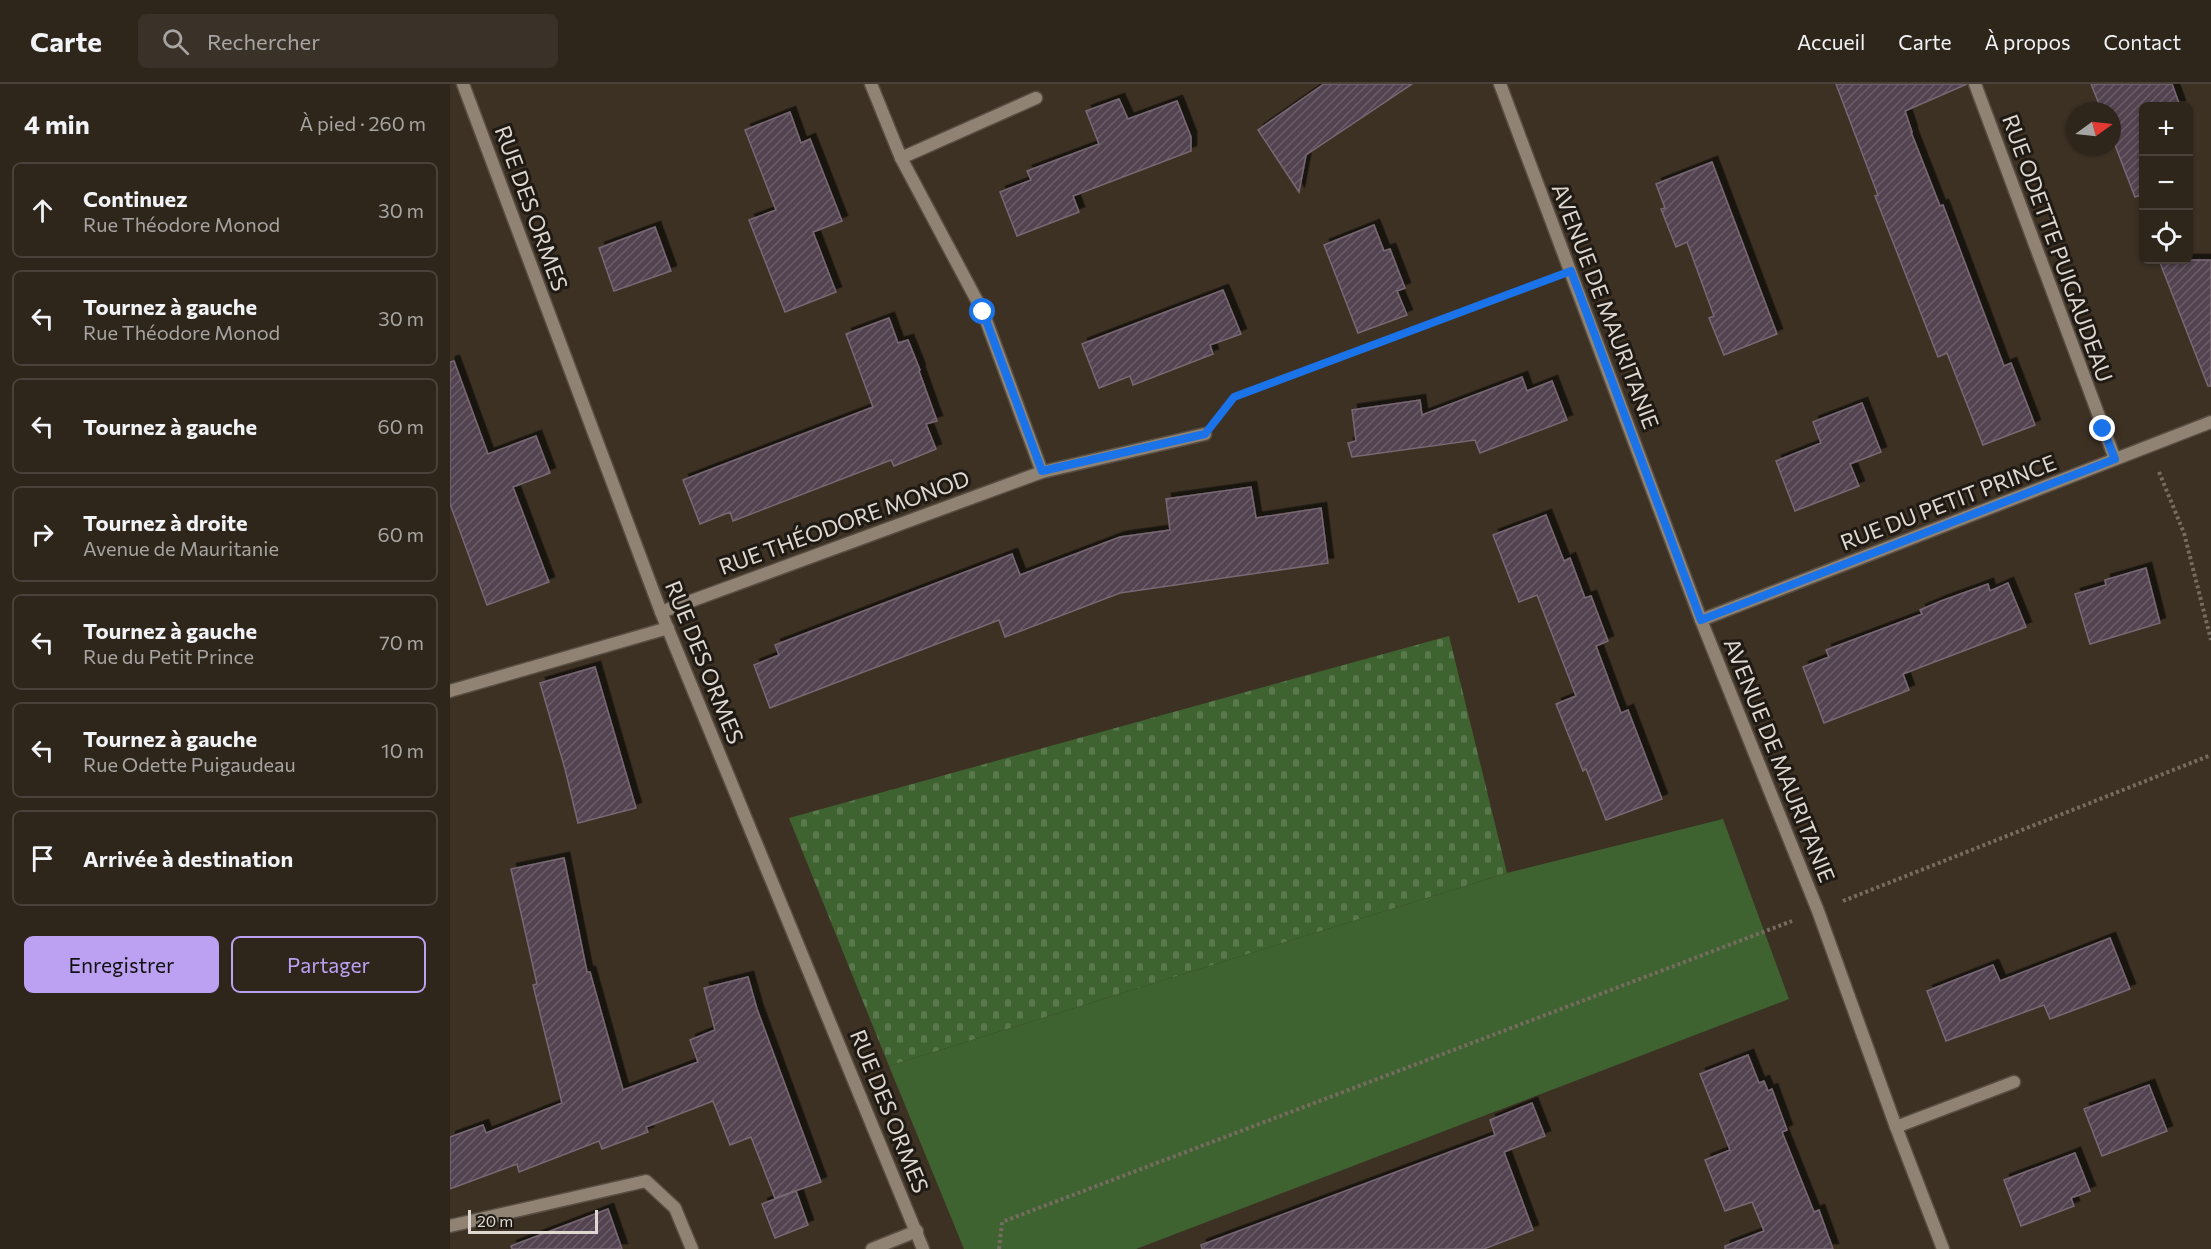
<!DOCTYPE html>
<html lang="fr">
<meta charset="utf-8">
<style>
:root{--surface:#2e251b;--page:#3a3128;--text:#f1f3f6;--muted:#a7a5a3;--line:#49423a;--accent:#bca0f2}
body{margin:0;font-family:Commissioner,sans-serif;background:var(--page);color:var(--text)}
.controls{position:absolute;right:18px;top:18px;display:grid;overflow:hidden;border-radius:9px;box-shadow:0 2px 4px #0004}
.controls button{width:54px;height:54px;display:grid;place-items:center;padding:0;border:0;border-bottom:2px solid var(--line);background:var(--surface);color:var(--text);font:30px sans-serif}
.compass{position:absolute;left:1617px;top:18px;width:54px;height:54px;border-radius:50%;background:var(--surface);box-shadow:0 2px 4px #0004;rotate:75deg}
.scale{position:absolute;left:18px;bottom:15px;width:130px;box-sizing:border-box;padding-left:6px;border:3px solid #dfd8d0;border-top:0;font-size:16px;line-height:21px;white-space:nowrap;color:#dfd8d0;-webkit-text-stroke:4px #1f1a14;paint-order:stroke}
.stop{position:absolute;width:18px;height:18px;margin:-14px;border:4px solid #1a73e8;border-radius:50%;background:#fff}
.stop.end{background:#1a73e8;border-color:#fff;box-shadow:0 2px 6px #0008}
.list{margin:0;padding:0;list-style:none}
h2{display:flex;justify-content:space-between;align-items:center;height:78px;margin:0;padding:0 24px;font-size:26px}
h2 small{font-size:20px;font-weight:400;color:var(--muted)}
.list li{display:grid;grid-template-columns:39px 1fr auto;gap:18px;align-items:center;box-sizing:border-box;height:96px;margin:0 12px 12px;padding:0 12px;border:2px solid var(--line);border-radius:9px}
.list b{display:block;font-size:22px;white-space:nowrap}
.list p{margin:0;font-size:20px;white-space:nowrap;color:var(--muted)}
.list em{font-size:20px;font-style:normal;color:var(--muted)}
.actions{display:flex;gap:12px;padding:18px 24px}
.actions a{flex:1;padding:14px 0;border:2px solid var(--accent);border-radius:9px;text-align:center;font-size:21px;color:var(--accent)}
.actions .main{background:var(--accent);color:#111}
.icon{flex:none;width:33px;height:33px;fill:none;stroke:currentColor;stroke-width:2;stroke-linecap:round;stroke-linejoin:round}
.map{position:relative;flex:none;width:1761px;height:1165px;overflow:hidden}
header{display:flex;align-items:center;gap:36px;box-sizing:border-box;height:84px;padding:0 30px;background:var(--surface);border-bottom:2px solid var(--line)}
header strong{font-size:28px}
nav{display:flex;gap:33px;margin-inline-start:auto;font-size:21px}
.search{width:420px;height:54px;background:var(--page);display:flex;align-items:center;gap:15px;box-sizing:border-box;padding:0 21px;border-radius:9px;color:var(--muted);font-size:22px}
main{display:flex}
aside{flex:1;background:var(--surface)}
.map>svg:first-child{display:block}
</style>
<header>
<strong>Carte</strong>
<div class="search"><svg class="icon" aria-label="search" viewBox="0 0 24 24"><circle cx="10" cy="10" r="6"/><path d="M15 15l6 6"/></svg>Rechercher</div>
<nav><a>Accueil</a><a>Carte</a><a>À propos</a><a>Contact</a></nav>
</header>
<main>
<aside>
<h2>4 min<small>À pied · 260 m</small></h2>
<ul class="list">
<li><svg class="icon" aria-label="ahead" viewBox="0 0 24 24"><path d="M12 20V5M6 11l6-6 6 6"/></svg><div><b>Continuez</b><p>Rue Théodore Monod</p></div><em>30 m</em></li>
<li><svg class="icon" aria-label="left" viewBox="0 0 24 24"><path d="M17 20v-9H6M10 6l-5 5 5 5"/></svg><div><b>Tournez à gauche</b><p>Rue Théodore Monod</p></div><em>30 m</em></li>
<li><svg class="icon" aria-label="left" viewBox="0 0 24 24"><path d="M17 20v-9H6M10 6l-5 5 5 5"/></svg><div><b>Tournez à gauche</b></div><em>60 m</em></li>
<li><svg class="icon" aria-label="right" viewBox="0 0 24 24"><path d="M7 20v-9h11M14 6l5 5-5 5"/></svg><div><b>Tournez à droite</b><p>Avenue de Mauritanie</p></div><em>60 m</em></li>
<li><svg class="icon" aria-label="left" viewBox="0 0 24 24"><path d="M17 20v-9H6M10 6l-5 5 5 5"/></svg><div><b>Tournez à gauche</b><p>Rue du Petit Prince</p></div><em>70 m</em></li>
<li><svg class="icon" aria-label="left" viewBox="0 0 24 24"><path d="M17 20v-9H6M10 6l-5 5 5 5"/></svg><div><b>Tournez à gauche</b><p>Rue Odette Puigaudeau</p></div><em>10 m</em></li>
<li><svg class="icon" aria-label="arrive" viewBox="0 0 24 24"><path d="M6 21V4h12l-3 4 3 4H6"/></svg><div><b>Arrivée à destination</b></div></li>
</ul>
<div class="actions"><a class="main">Enregistrer</a><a>Partager</a></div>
</aside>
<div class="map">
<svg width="1761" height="1165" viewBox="0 0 1761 1165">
<defs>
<pattern id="cemetery-stones" width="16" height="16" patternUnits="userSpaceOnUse" patternTransform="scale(1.5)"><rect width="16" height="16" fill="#3e6330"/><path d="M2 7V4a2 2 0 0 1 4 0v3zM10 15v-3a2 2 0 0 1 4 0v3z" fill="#59794d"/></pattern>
<pattern id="building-hatch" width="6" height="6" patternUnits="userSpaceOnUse" patternTransform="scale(1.5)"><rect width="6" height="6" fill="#52434f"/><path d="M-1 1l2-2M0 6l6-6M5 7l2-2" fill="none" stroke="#6a5d67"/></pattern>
<filter id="shadow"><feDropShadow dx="5.5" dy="-5.5" stdDeviation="0" flood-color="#0009"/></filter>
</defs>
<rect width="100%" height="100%" fill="#3d3124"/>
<polygon fill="url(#cemetery-stones)" points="999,552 1057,789 439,982 339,734"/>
<polygon fill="#3e6330" points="1273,735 1339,915 686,1165 514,1165 439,982 1057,789"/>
<g fill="url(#building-hatch)" stroke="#786874" stroke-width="1.5" filter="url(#shadow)">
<polygon points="874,0 962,0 856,71 849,108 808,46"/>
<polygon points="1386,0 1517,0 1455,27 1462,48 1461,48 1490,122 1493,121 1554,282 1561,279 1585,341 1533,361 1497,269 1488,273 1425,112 1428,111"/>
<polygon points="1641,0 1722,0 1730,22 1694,22 1694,110 1685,113 1662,53 1662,27 1652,27"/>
<polygon points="669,15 678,35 727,17 741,53 741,67 623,112 629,128 567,152 550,108 581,96 577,87 649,60 636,27"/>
<polygon points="340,28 351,59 360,55 392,137 363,148 386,208 335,228 299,136 326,126 295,46"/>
<polygon points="1262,78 1327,250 1274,271 1259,234 1264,232 1237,158 1226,163 1211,125 1215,124 1206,100"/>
<polygon points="924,141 934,167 940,165 955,204 947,207 957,231 908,249 874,161"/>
<polygon points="205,143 221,187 164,207 149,164"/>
<polygon points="1709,176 1761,176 1761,302 1758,302"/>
<polygon points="773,206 791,250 760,261 763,270 683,301 680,292 649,304 632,260"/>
<polygon points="439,234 448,259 458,256 470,286 469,287 487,337 476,340 486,365 444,382 441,376 283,437 280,428 250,440 233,396 423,323 396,250"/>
<polygon points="4,277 38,370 86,352 100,389 63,403 99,498 37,521 0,420 0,278"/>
<polygon points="1072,293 1077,307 1102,297 1117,336 1030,369 1025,356 902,373 898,359 906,357 902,326 970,316 972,331"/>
<polygon points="1412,319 1431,368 1400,380 1409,402 1345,427 1326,377 1371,359 1363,338"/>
<polygon points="801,403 806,434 871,424 878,479 670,509 555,553 549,536 320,624 304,581 329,571 325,561 562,470 570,491 670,453 720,446 716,415"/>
<polygon points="1096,431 1114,477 1120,474 1135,514 1141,512 1158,557 1146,562 1171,629 1178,626 1212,715 1156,736 1136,685 1133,687 1106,620 1126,612 1087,511 1069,518 1043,451"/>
<polygon points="1696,484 1710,539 1640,560 1625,510 1656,501 1655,496"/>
<polygon points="1558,499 1576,543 1453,590 1459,606 1374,639 1353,583 1379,573 1376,566 1472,530 1470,526 1491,517 1538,500 1540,507"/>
<polygon points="145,583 186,724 128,739 115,685 90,599"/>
<polygon points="114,774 137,888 140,888 173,1006 248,978 240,956 265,946 254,904 298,893 307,925 371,1098 325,1114 301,1053 280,1061 263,1017 196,1043 198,1048 152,1065 149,1057 69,1088 67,1080 0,1105 0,1053 33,1041 36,1049 112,1019 83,901 87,900 61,785"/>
<polygon points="1660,854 1680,905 1600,935 1594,921 1496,957 1477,907 1543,881 1550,897"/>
<polygon points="1298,971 1309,999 1314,997 1318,1007 1322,1005 1337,1046 1332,1048 1364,1128 1369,1126 1383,1165 1275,1165 1275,1162 1314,1147 1302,1118 1275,1127 1255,1076 1280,1066 1250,990"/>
<polygon points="1699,1001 1717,1047 1652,1072 1634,1025"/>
<polygon points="1082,1019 1095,1052 1054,1068 1083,1146 1034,1165 752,1165 751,1161 1045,1051 1040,1036"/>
<polygon points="1625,1069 1640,1107 1621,1114 1624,1122 1571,1142 1554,1096"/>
<polygon points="346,1107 358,1141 325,1154 312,1120"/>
<polygon points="158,1125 172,1165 62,1165 61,1162"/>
</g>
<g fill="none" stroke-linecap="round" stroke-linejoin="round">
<g stroke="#584e43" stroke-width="15">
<g id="service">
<polyline points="0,607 218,544"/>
<polyline points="1446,1043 1564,998"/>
</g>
</g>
<g stroke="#584e43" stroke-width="15">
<g id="minor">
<polyline points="13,0 211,528 473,1165"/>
<polyline points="421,0 451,74 533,228 592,388"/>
<polyline points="1050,0 1251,536 1368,827 1446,1043 1493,1165"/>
<polyline points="1525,0 1665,375"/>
<polyline points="451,74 586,14"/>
<polyline points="211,528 592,388 755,350"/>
<polyline points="1251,536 1761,338"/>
<polyline points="0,1142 196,1097 225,1124 242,1165"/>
<polyline points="422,1165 467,1147"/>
</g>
</g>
<g stroke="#766c60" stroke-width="4" stroke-dasharray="3 3" stroke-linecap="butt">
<polyline points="773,327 784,313 1095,197"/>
<polyline points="1709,388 1734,449 1761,556"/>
<polyline points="1393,817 1761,671"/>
<polyline points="549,1165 552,1138 1342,837"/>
</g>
<use href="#service" stroke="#908373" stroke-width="12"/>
<use href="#minor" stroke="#908373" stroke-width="12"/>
</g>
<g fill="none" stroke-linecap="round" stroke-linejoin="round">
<polyline stroke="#1a73e8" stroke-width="8" points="533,228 592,387 755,350 784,313 1121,187 1251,536 1665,375 1653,345"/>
</g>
<g text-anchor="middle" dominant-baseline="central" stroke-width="6" stroke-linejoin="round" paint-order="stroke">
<g font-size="22" fill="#dfd8d0" stroke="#1f1a14">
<text transform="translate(82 124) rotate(70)">RUE DES ORMES</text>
<text transform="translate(1608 164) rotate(70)">RUE ODETTE PUIGAUDEAU</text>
<text transform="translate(1156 222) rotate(69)">AVENUE DE MAURITANIE</text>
<text transform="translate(1498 418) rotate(-21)">RUE DU PETIT PRINCE</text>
<text transform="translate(394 438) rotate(-20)">RUE THÉODORE MONOD</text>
<text transform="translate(255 578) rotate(68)">RUE DES ORMES</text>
<text transform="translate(1330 676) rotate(68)">AVENUE DE MAURITANIE</text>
<text transform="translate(440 1027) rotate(68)">RUE DES ORMES</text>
</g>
</g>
</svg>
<div class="controls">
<button>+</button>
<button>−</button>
<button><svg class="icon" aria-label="locate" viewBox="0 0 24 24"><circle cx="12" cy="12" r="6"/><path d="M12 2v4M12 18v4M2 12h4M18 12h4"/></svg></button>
</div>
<svg class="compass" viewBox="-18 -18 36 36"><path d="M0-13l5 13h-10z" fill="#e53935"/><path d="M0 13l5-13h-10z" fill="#a7a5a3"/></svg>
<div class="scale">20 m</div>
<div class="stop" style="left:533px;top:228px"></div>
<div class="stop end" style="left:1653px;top:345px"></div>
</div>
</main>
